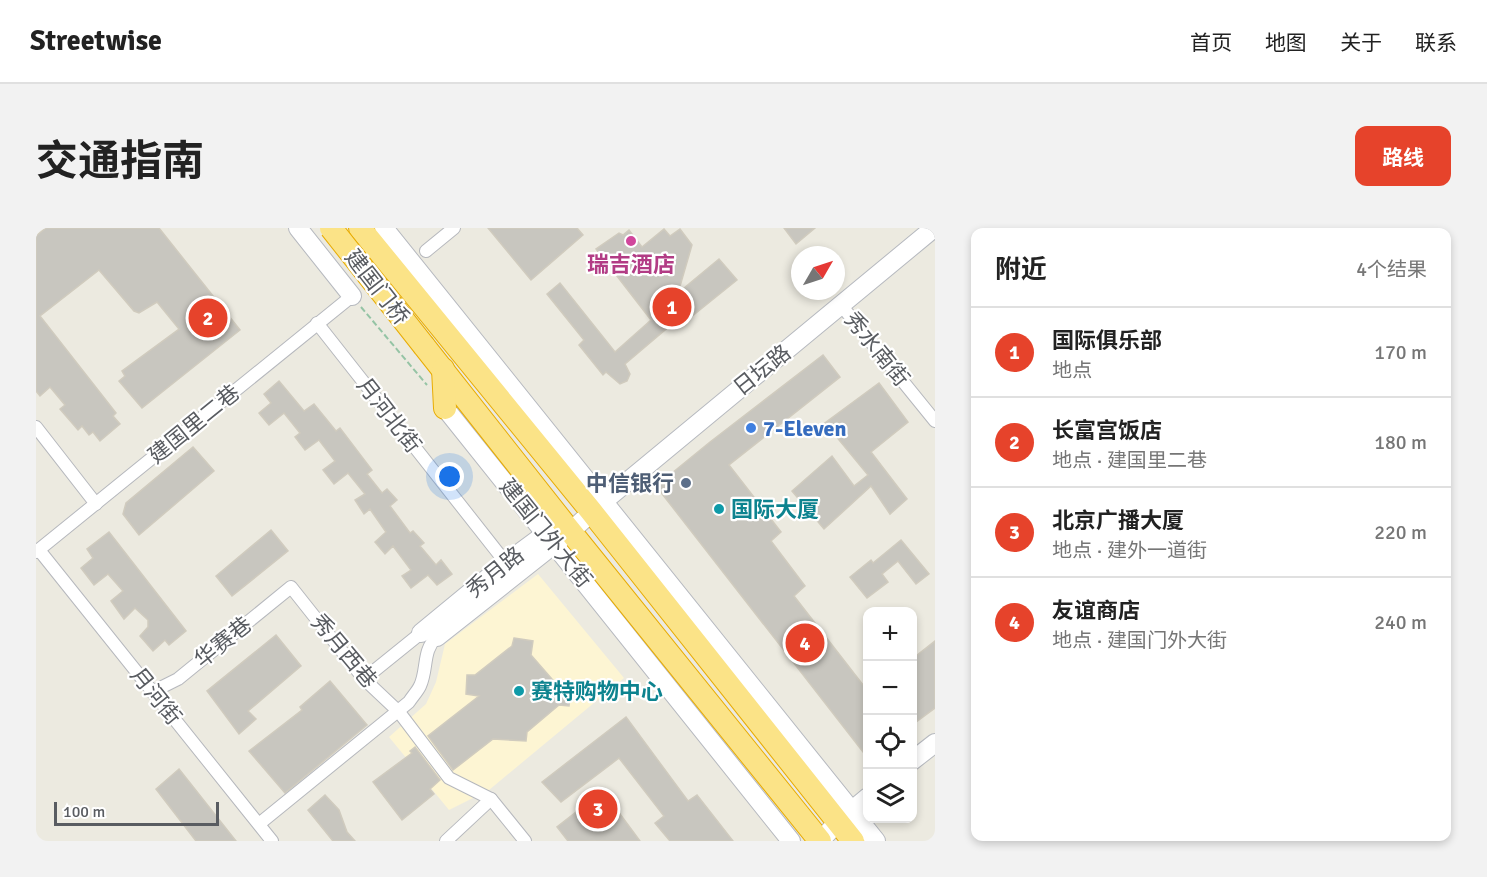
<!DOCTYPE html>
<html lang="zh">
<meta charset="utf-8">
<style>
:root{--surface:#fff;--page:#f2f2f2;--text:#222;--muted:#767676;--line:#e0e0e0;--accent:#e6432b}
body{margin:0;font-family:Signika,"Noto Sans SC",sans-serif;background:var(--page);color:var(--text)}
.controls{position:absolute;right:18px;bottom:18px;display:grid;overflow:hidden;border-radius:12px;box-shadow:0 3px 9px #0003}
.controls button{width:54px;height:54px;display:grid;place-items:center;padding:0;border:0;border-bottom:2px solid var(--line);background:var(--surface);color:var(--text);font:30px sans-serif}
.compass{position:absolute;left:755px;top:18px;width:54px;height:54px;border-radius:50%;background:var(--surface);box-shadow:0 3px 9px #0003;rotate:51deg}
.scale{position:absolute;left:18px;bottom:15px;width:165px;box-sizing:border-box;padding-left:6px;border:3px solid #595c61;border-top:0;font-size:16px;line-height:21px;white-space:nowrap;color:#595c61;-webkit-text-stroke:4px #fff;paint-order:stroke}
.you{position:absolute;left:414px;top:249px;width:21px;height:21px;margin:-15px;border:4px solid #fff;border-radius:50%;background:#1a73e8;box-shadow:0 0 0 9px #1a73e833}
.badge{display:grid;place-items:center;width:39px;height:39px;border-radius:50%;background:var(--accent);color:#fff;font-size:20px;font-weight:700}
.pin{position:absolute;translate:-50% -50%;border:3px solid #fff;box-shadow:0 2px 6px #0006}
.list{margin:0;padding:0;list-style:none}
h2{display:flex;justify-content:space-between;align-items:center;height:78px;margin:0;padding:0 24px;font-size:26px}
h2 small{font-size:20px;font-weight:400;color:var(--muted)}
.list li{display:grid;grid-template-columns:39px 1fr auto;gap:18px;align-items:center;box-sizing:border-box;height:90px;padding:0 24px;border-top:2px solid var(--line)}
.list b{display:block;font-size:22px;white-space:nowrap}
.list p{margin:0;font-size:20px;white-space:nowrap;color:var(--muted)}
.list em{font-size:20px;font-style:normal;color:var(--muted)}
.icon{flex:none;width:33px;height:33px;fill:none;stroke:currentColor;stroke-width:2;stroke-linecap:round;stroke-linejoin:round}
.map{position:relative;flex:none;width:899px;height:613px;overflow:hidden;border-radius:12px}
header{display:flex;align-items:center;gap:36px;box-sizing:border-box;height:84px;padding:0 30px;background:var(--surface);border-bottom:2px solid var(--line)}
header strong{font-size:28px}
nav{display:flex;gap:33px;margin-inline-start:auto;font-size:21px}
.intro{display:flex;align-items:center;justify-content:space-between;box-sizing:border-box;height:144px;padding:0 36px}
h1{margin:0;font-size:42px}
.button{padding:15px 27px;border-radius:12px;background:var(--accent);color:#fff;font-size:21px;font-weight:700}
main{display:flex;gap:36px;padding:0 36px}
aside{flex:1;background:var(--surface);border-radius:12px;box-shadow:0 3px 9px #0003}
.map>svg:first-child{display:block}
</style>
<header>
<strong>Streetwise</strong>
<nav><a>首页</a><a>地图</a><a>关于</a><a>联系</a></nav>
</header>
<div class="intro"><h1>交通指南</h1><a class="button">路线</a></div>
<main>
<div class="map">
<svg width="899" height="613" viewBox="0 0 899 613">
<rect width="100%" height="100%" fill="#eceae0"/>
<polygon fill="#fdf5d3" points="502,346 588,450 453,562 413,582 353,509 390,476 400,454 409,416"/>
<g fill="#c8c6bf" stroke="#d0cbbe" stroke-width="1.5">
<polygon points="10,0 123,0 204,102 106,180 83,153 89,148 86,143 143,101 121,74 103,85 98,83 63,42 4,88 80,185 77,188 84,196 64,213 57,204 53,207 46,198 42,202 24,181 29,177 14,159 4,168 0,163 0,8"/>
<polygon points="452,0 541,0 547,7 495,52"/>
<polygon points="748,0 779,0 760,16"/>
<polygon points="628,1 634,8 644,1 656,17 642,65 683,31 701,52 640,101 635,97 589,136 594,146 591,153 584,156 570,144 567,147 543,117 548,112 511,66 524,55 579,124 615,92 560,21 583,5 587,7 593,2 606,19"/>
<polygon points="787,127 804,149 693,237 745,304 735,313 769,358 758,368 831,462 831,529 620,258 674,214"/>
<polygon points="243,153 268,183 278,176 300,203 304,200 336,242 331,246 346,265 351,261 361,272 354,278 374,305 377,303 388,315 384,318 400,337 405,332 416,346 401,357 392,347 375,360 366,348 375,342 357,318 349,326 339,314 350,304 334,281 328,286 319,272 329,266 312,245 298,256 287,242 299,233 283,212 269,222 259,209 264,205 248,185 233,197 223,185 235,175 228,166"/>
<polygon points="843,155 872,194 835,224 871,271 854,286 835,258 788,301 756,263 796,228 818,258 832,247 789,195"/>
<polygon points="157,219 178,243 103,307 87,286 90,275"/>
<polygon points="235,302 252,323 196,368 180,348"/>
<polygon points="73,304 150,403 133,417 129,412 117,423 104,408 112,399 112,392 99,380 88,391 75,373 87,363 72,346 58,357 45,340 57,330 51,321"/>
<polygon points="865,312 893,346 880,356 862,333 846,346 852,354 831,370 814,349 835,332 837,335"/>
<polygon points="240,407 265,438 212,483 220,491 203,506 171,463"/>
<polygon points="478,410 497,413 495,427 522,458 535,459 533,478 523,477 491,504 490,513 457,511 417,542 392,508 443,468 430,466 431,447 439,447 476,418"/>
<polygon points="899,413 899,480 876,497 876,431"/>
<polygon points="294,453 331,497 249,565 213,523 266,482 264,479"/>
<polygon points="590,489 652,573 661,567 697,613 634,613 619,595 628,588 583,530 525,574 506,554"/>
<polygon points="379,519 404,552 394,561 398,566 366,592 337,554 376,525 374,523"/>
<polygon points="143,541 200,613 160,613 120,561"/>
<polygon points="567,563 604,613 532,613 521,599"/>
<polygon points="289,567 303,582 311,604 319,613 297,613 272,582"/>
</g>
<g fill="none" stroke-linecap="round" stroke-linejoin="round">
<g stroke="#b6b8bd" stroke-width="14">
<g id="street">
<polyline points="390,23 418,0"/>
<polyline points="805,77 899,193"/>
<polyline points="281,95 470,335"/>
<polyline points="0,199 60,276"/>
<polyline points="3,322 236,613"/>
<polyline points="0,324 316,68"/>
<polyline points="328,451 385,405"/>
<polyline points="116,464 142,451 255,359 328,451 363,484 413,550 455,571 489,613"/>
<path d="M223 596 373 474C376 469 381 464 384 458 392 441 386 422 401 409"/>
<polyline points="410,613 455,571"/>
</g>
</g>
<g stroke="#b6b9bf" stroke-width="20">
<g id="secondary">
<polyline points="262,0 316,68"/>
<polyline points="348,0 840,613"/>
<polyline points="409,180 755,613"/>
<polyline points="385,405 470,335 520,298"/>
<polyline points="401,409 535,303 568,273 898,0"/>
<polyline points="876,533 899,515"/>
<polyline points="784,613 802,594 832,569"/>
</g>
</g>
<g stroke="#e8ac03" stroke-width="24">
<g id="highway">
<polyline points="324,0 555,283 817,613"/>
<polyline points="388,118 526,293 784,613"/>
<polyline points="407,141 409,180"/>
</g>
</g>
<polyline stroke="#95c4a5" stroke-width="2" stroke-dasharray="6 3" stroke-linecap="butt" points="325,79 391,157"/>
<use href="#street" stroke="#fff" stroke-width="12"/>
<use href="#secondary" stroke="#fff" stroke-width="18"/>
<use href="#highway" stroke="#fbe387" stroke-width="22"/>
<g stroke="#e8ac03" stroke-width="24" stroke-linecap="butt">
<polyline id="highway-bridge" points="295,0 388,118"/>
</g>
<use href="#highway-bridge" stroke="#fbe387" stroke-width="22"/>
</g>
<circle fill="#d1479c" stroke="#fff" stroke-width="2" cx="595" cy="13" r="6"/>
<circle fill="#3f7fe0" stroke="#fff" stroke-width="2" cx="715" cy="200" r="6"/>
<circle fill="#5c6f8a" stroke="#fff" stroke-width="2" cx="650" cy="255" r="6"/>
<g fill="#0f9aa8" stroke="#fff" stroke-width="2">
<circle cx="683" cy="281" r="6"/>
<circle cx="483" cy="463" r="6"/>
</g>
<g text-anchor="middle" dominant-baseline="central" stroke-width="4.5" stroke-linejoin="round" paint-order="stroke">
<g font-size="22" font-weight="bold" fill="#b23c85" stroke="#fff">
<text x="595" y="36">瑞吉酒店</text>
</g>
<g font-size="22" fill="#595c61" stroke="#fff">
<text transform="translate(341 59) rotate(52)">建国门桥</text>
<text transform="translate(841 121) rotate(51)">秀水南街</text>
<text transform="translate(726 142) rotate(-39)">日坛路</text>
<text transform="translate(353 187) rotate(52)">月河北街</text>
<text transform="translate(158 196) rotate(-39)">建国里二巷</text>
<text transform="translate(510 305) rotate(51)">建国门外大街</text>
<text transform="translate(459 344) rotate(-39)">秀月路</text>
<text transform="translate(187 414) rotate(-39)">华赛巷</text>
<text transform="translate(308 423) rotate(50)">秀月西巷</text>
<text transform="translate(120 468) rotate(51)">月河街</text>
</g>
<g font-size="22" font-weight="bold" fill="#366cbe" stroke="#fff" text-anchor="start">
<text x="727" y="200">7-Eleven</text>
</g>
<g font-size="22" font-weight="bold" fill="#4e5e75" stroke="#fff" text-anchor="end">
<text x="638" y="255">中信银行</text>
</g>
<g font-size="22" font-weight="bold" fill="#0d838f" stroke="#fff" text-anchor="start">
<text x="695" y="281">国际大厦</text>
<text x="495" y="463">赛特购物中心</text>
</g>
</g>
</svg>
<div class="controls">
<button>+</button>
<button>−</button>
<button><svg class="icon" aria-label="locate" viewBox="0 0 24 24"><circle cx="12" cy="12" r="6"/><path d="M12 2v4M12 18v4M2 12h4M18 12h4"/></svg></button>
<button><svg class="icon" aria-label="layers" viewBox="0 0 24 24"><path d="M12 4l9 5-9 5-9-5zM3 14l9 5 9-5"/></svg></button>
</div>
<svg class="compass" viewBox="-18 -18 36 36"><path d="M0-13l5 13h-10z" fill="#e53935"/><path d="M0 13l5-13h-10z" fill="#767676"/></svg>
<div class="scale">100 m</div>
<div class="you"></div>
<div class="pin badge" style="left:636px;top:79px">1</div>
<div class="pin badge" style="left:172px;top:90px">2</div>
<div class="pin badge" style="left:562px;top:581px">3</div>
<div class="pin badge" style="left:769px;top:415px">4</div>
</div>
<aside>
<h2>附近<small>4个结果</small></h2>
<ul class="list">
<li><span class="badge">1</span><div><b>国际俱乐部</b><p>地点</p></div><em>170 m</em></li>
<li><span class="badge">2</span><div><b>长富宫饭店</b><p>地点 · 建国里二巷</p></div><em>180 m</em></li>
<li><span class="badge">3</span><div><b>北京广播大厦</b><p>地点 · 建外一道街</p></div><em>220 m</em></li>
<li><span class="badge">4</span><div><b>友谊商店</b><p>地点 · 建国门外大街</p></div><em>240 m</em></li>
</ul>
</aside>
</main>
